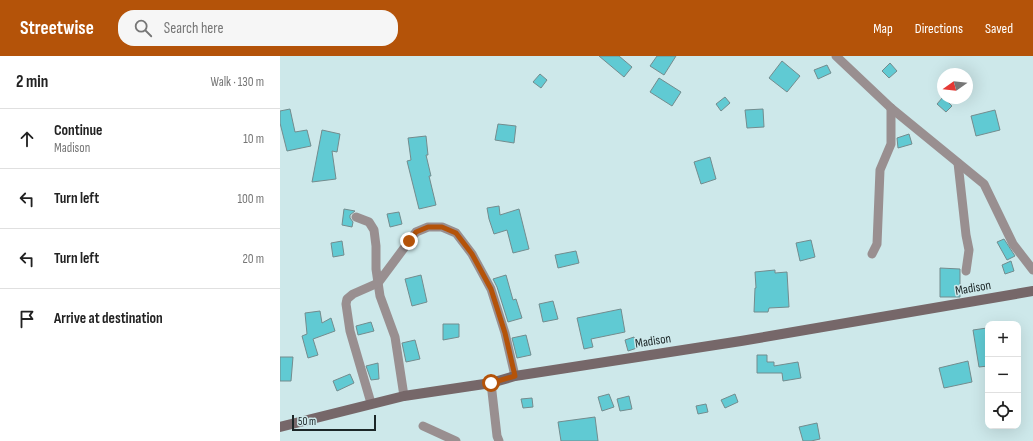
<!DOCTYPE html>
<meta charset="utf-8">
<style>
:root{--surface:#fff;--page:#f6f6f6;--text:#222;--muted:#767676;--line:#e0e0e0;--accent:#b45309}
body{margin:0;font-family:"Sofia Sans Condensed",sans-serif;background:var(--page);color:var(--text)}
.controls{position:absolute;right:12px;bottom:12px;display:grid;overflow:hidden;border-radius:8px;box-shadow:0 4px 16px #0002}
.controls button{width:36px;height:36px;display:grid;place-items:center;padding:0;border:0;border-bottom:1px solid var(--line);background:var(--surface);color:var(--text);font:20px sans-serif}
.compass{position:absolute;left:657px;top:12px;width:36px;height:36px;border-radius:50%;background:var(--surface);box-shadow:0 4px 16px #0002;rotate:255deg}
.scale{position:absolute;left:12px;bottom:10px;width:84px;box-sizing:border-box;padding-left:4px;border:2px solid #1c2627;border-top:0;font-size:11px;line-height:14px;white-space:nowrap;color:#1c2627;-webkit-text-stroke:3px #cde8ea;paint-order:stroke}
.stop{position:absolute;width:12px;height:12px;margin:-9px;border:3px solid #b45309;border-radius:50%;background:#fff}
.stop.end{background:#b45309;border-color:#fff;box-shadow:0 1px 4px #0008}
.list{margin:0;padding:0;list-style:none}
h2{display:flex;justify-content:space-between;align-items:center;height:52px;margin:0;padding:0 16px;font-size:17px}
h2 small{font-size:13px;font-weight:400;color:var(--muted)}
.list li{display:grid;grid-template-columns:26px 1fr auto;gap:12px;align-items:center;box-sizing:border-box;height:60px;padding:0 16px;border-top:1px solid var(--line)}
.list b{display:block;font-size:15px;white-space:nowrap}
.list p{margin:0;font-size:13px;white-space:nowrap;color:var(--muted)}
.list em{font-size:13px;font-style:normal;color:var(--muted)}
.icon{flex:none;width:22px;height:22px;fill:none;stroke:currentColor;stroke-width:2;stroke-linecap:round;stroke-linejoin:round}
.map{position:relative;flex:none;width:753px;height:385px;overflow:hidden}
header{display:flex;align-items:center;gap:24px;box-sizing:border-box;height:56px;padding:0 20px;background:var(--accent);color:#fff}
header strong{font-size:19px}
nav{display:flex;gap:22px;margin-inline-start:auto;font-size:14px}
.search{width:280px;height:36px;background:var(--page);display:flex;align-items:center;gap:10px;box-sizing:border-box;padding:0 14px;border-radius:16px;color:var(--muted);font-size:15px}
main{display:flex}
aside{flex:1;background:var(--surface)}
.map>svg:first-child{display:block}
</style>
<header>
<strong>Streetwise</strong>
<div class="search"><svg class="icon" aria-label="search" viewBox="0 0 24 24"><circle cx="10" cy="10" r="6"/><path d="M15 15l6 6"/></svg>Search here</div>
<nav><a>Map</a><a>Directions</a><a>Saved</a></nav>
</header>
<main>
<aside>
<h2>2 min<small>Walk · 130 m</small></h2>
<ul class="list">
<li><svg class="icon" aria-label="ahead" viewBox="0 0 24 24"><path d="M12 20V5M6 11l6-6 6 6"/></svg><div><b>Continue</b><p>Madison</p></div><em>10 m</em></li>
<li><svg class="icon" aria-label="left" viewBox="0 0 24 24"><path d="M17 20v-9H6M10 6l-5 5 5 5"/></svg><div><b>Turn left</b></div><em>100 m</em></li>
<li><svg class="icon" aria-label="left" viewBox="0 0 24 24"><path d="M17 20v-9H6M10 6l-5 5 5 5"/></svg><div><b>Turn left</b></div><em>20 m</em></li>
<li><svg class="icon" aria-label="arrive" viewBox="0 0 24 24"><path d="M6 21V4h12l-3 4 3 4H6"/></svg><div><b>Arrive at destination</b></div></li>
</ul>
</aside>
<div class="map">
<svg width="753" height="385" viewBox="0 0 753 385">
<rect width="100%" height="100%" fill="#cde8ea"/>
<g fill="#60cad3" stroke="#738c8e">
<polygon points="319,0 339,0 352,11 344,21"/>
<polygon points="377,0 396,0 384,19 370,10"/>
<polygon points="502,5 520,20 507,36 489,22"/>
<polygon points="610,7 617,15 609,22 602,15"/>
<polygon points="547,9 551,17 538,23 534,14"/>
<polygon points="260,18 267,24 261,32 253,26"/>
<polygon points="379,22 401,36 392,50 370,36"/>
<polygon points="445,41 450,47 441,55 436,48"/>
<polygon points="663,41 672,50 666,56 657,48"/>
<polygon points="10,53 15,76 27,74 31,90 7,95 0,67 0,55"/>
<polygon points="483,53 484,71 467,72 465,54"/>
<polygon points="715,54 720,74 696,80 691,60"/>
<polygon points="218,68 236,70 234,87 215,84"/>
<polygon points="42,74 60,78 57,96 52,95 56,123 32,126"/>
<polygon points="629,78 632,88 618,92 617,82"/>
<polygon points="146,80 148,99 146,99 151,120 149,120 156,149 139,153 127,105 131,104 128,82"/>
<polygon points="430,101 436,123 421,128 414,106"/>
<polygon points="219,150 220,159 239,153 249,193 233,197 227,174 214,178 209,163 207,152"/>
<polygon points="64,153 75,155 70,159 70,162 73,166 72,171 62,169"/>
<polygon points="119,156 122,168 110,171 107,158"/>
<polygon points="724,183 735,200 727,204 717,186"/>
<polygon points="531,184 535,201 520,205 516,187"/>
<polygon points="62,185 64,199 53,201 51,187"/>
<polygon points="296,195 299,207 278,212 275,199"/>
<polygon points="731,205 734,215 725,218 722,209"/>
<polygon points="660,212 680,213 680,241 660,241"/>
<polygon points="495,214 495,217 507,216 509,251 489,252 488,256 474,256 475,232 476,232 475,216"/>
<polygon points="141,219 147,246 132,250 125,223"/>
<polygon points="226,219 233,244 236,243 242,262 228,266 217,231 213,223"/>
<polygon points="273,245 278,263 263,266 259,248"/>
<polygon points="341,253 345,276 311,283 313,291 304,293 297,262"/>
<polygon points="40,255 42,267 51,262 55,275 33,283 38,299 28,302 22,280 27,278 25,257"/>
<polygon points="91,266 94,275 78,279 76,270"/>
<polygon points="163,268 179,268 179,281 163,284"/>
<polygon points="707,272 708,310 699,311 693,274"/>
<polygon points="246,279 251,299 237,302 232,282"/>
<polygon points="354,281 357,292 348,295 345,284"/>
<polygon points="135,284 140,303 126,306 122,287"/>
<polygon points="477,299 487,299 487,306 494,306 494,310 518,306 521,322 503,325 502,317 477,317"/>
<polygon points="0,301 13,301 11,325 0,325"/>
<polygon points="688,305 692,326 664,332 659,312"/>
<polygon points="98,307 99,323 91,324 86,310"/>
<polygon points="70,318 74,327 57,335 53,325"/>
<polygon points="329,338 334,351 322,355 318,341"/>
<polygon points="455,338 458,346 445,352 441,344"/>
<polygon points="349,340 352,353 340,355 337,343"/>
<polygon points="252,342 253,351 243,352 241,343"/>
<polygon points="426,348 428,356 418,358 416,350"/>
<polygon points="315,361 318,385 281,385 278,366"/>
<polygon points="537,367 540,383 531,385 523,385 519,371"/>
</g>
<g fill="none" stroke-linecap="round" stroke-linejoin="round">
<g stroke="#998f90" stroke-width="9">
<polyline points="556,0 611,52 704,128 733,188 753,214"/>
<polyline points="678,107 686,179 689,194 686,215"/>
<polyline points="76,161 89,166 94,174 96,190 96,213 100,240 115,281 124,340"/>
<polyline points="592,198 597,188 600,114 611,88 611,52"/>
<polyline points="211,327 217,380 219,385"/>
<polyline points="91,347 70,275 66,248 67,243 73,238 98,227 136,176 148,171 162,171 176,177 192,198 211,233 225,277 235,320"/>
<polyline points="143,370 176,385"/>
</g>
<polyline stroke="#766769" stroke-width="10" points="0,371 124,340 211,327 235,320 461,285 753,235"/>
</g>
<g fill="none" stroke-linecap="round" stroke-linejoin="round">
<polyline stroke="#b45309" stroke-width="5" points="129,185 136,176 148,171 162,171 176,177 192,198 211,233 225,277 235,320 211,327"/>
</g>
<g text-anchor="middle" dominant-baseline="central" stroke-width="3" stroke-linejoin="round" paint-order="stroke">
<g font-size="13" fill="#1c2627" stroke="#cde8ea">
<text transform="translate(693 232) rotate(-10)">Madison</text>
<text transform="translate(373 285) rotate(-9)">Madison</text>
</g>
</g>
</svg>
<div class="controls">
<button>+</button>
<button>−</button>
<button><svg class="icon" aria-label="locate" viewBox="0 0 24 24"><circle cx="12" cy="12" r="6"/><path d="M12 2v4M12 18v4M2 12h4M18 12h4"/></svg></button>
</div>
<svg class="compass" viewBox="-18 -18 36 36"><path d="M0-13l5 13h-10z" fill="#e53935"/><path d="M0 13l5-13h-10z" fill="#767676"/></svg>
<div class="scale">50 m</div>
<div class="stop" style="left:211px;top:327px"></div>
<div class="stop end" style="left:129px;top:185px"></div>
</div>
</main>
